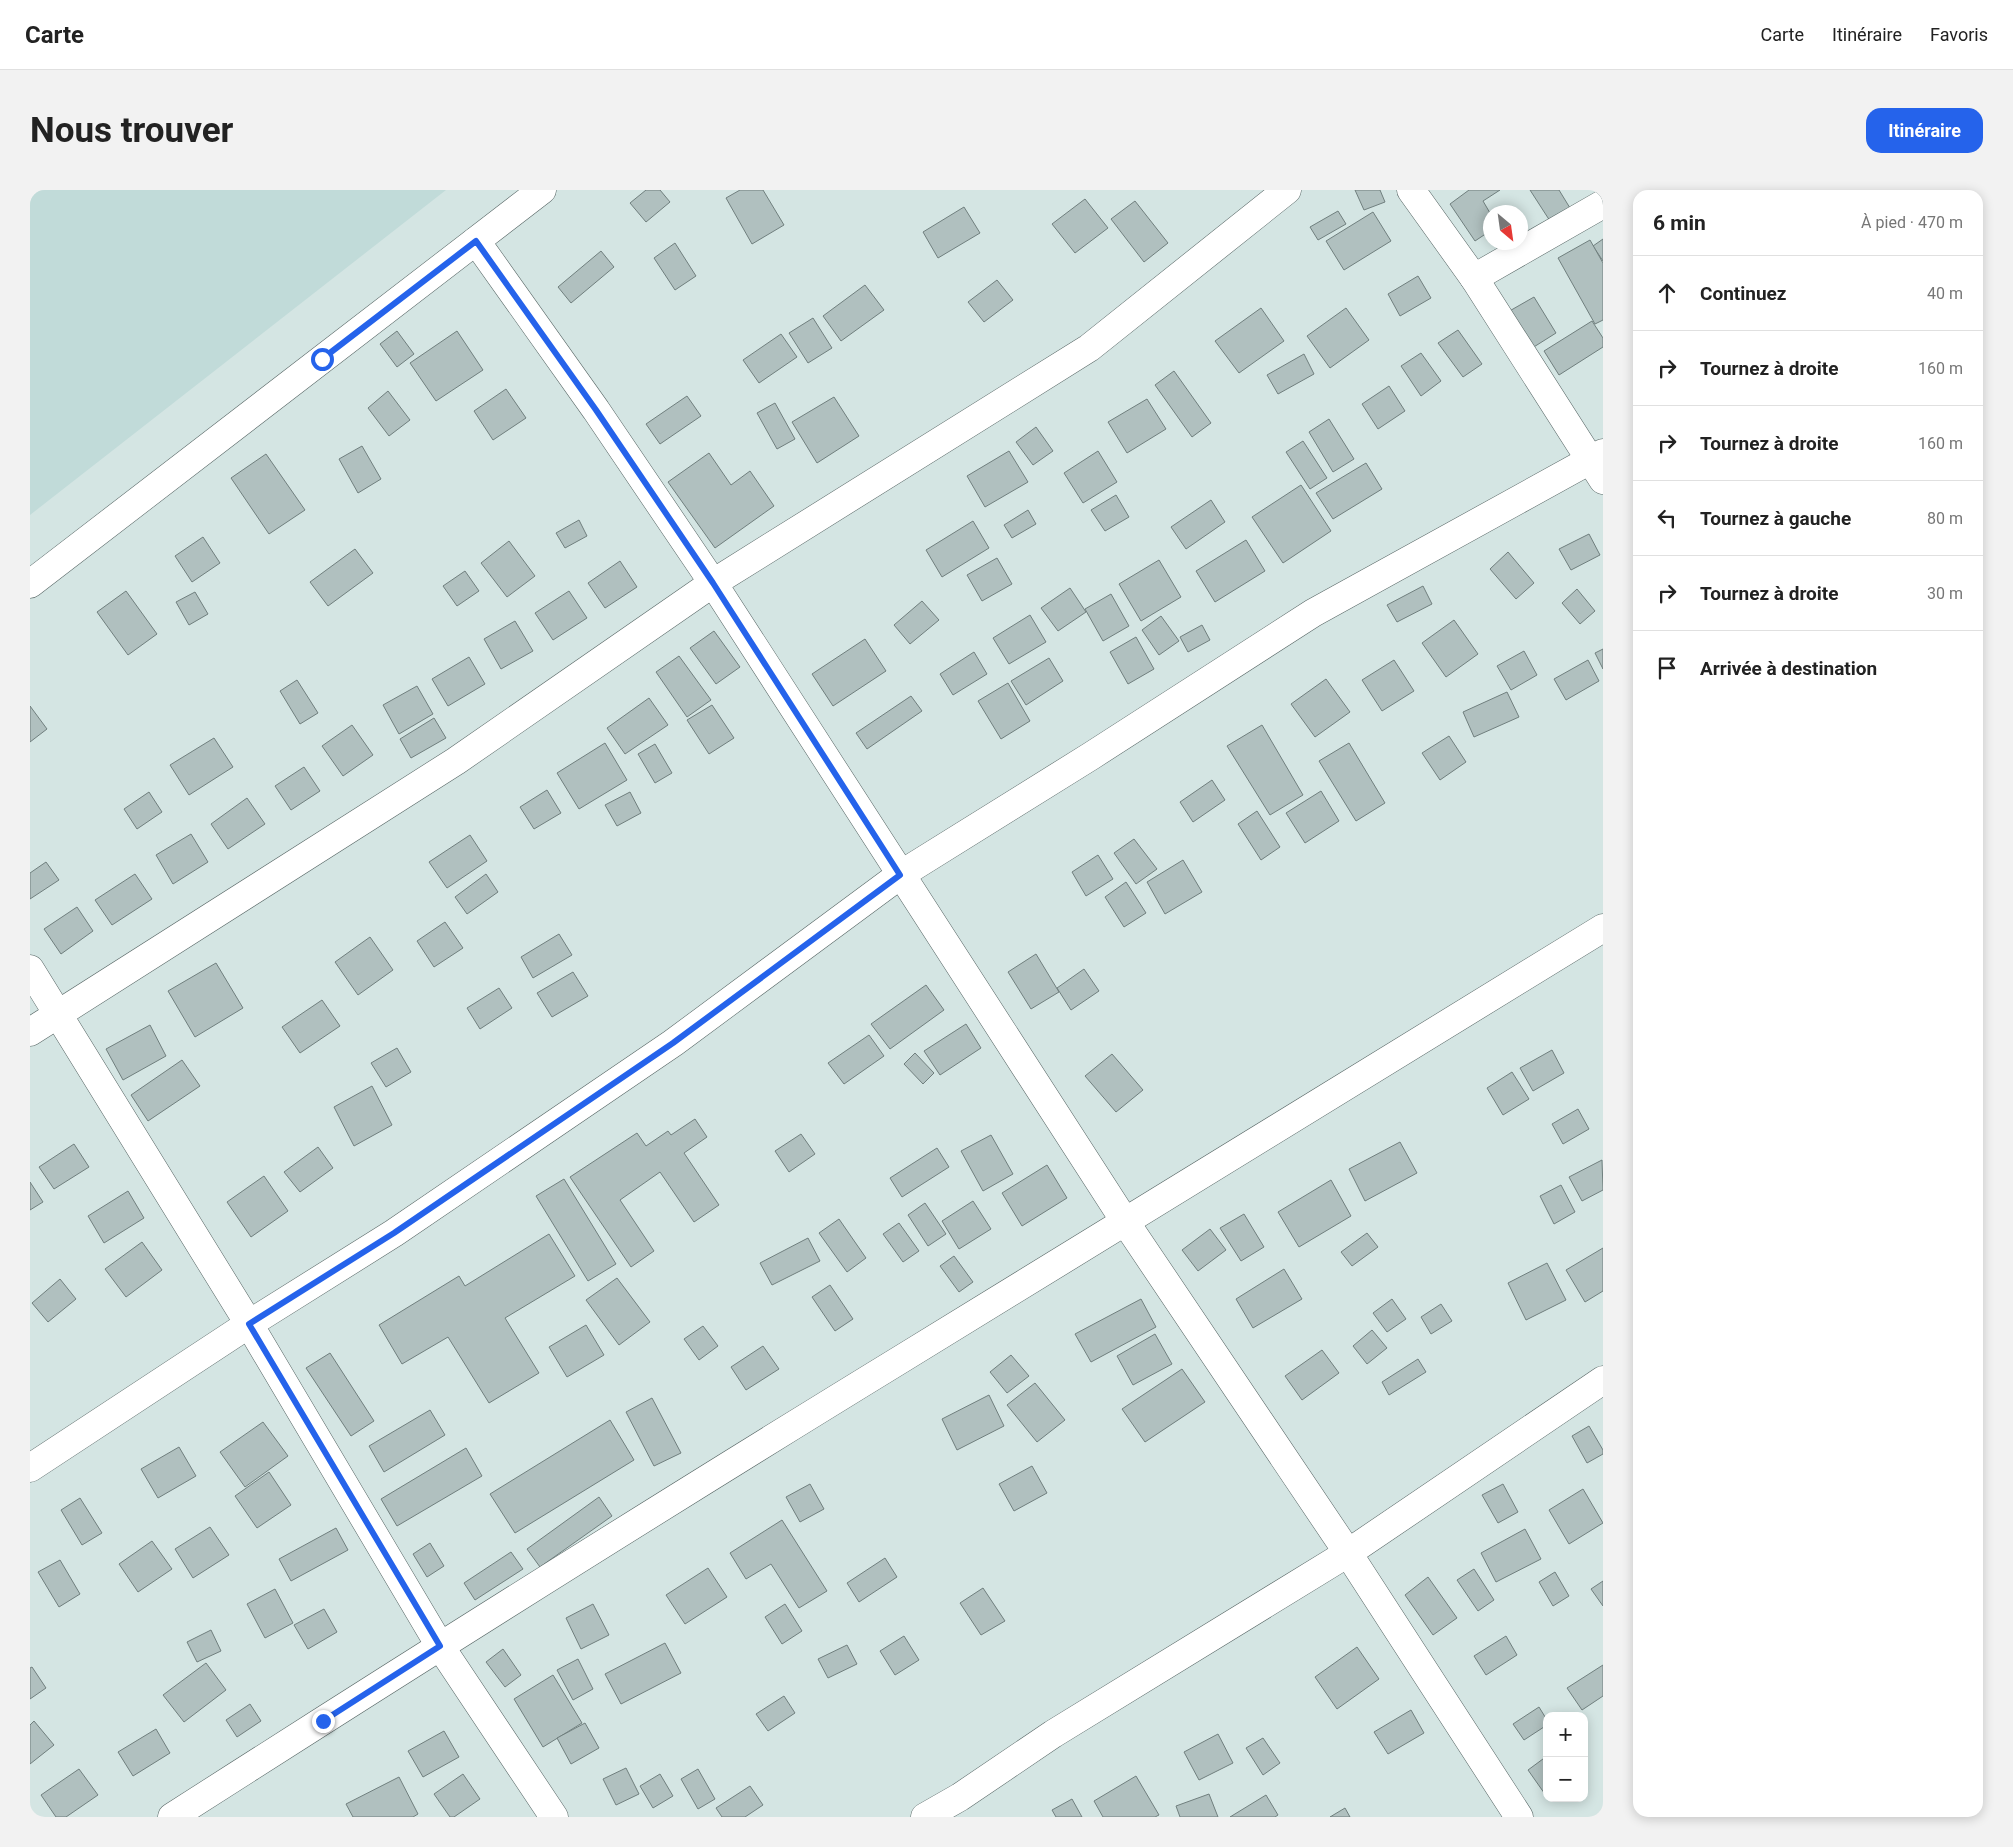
<!DOCTYPE html>
<html lang="fr">
<meta charset="utf-8">
<style>
:root{--surface:#fff;--page:#f2f2f2;--text:#222;--muted:#767676;--line:#e0e0e0;--accent:#2563eb}
body{margin:0;font-family:Roboto,sans-serif;background:var(--page);color:var(--text)}
.controls{position:absolute;right:15px;bottom:15px;display:grid;overflow:hidden;border-radius:10px;box-shadow:0 2px 12px #0003}
.controls button{width:45px;height:45px;display:grid;place-items:center;padding:0;border:0;border-bottom:1px solid var(--line);background:var(--surface);color:var(--text);font:25px sans-serif}
.compass{position:absolute;left:1453px;top:15px;width:45px;height:45px;border-radius:50%;background:var(--surface);box-shadow:0 2px 12px #0003;rotate:151deg}
.stop{position:absolute;width:15px;height:15px;margin:-11px;border:4px solid #2563eb;border-radius:50%;background:#fff}
.stop.end{background:#2563eb;border-color:#fff;box-shadow:0 1px 5px #0008}
.list{margin:0;padding:0;list-style:none}
h2{display:flex;justify-content:space-between;align-items:center;height:65px;margin:0;padding:0 20px;font-size:21px}
h2 small{font-size:16px;font-weight:400;color:var(--muted)}
.list li{display:grid;grid-template-columns:32px 1fr auto;gap:15px;align-items:center;box-sizing:border-box;height:75px;padding:0 20px;border-top:1px solid var(--line)}
.list b{display:block;font-size:19px;white-space:nowrap}
.list em{font-size:16px;font-style:normal;color:var(--muted)}
.icon{flex:none;width:28px;height:28px;fill:none;stroke:currentColor;stroke-width:2;stroke-linecap:round;stroke-linejoin:round}
.map{position:relative;flex:none;width:1573px;height:1627px;overflow:hidden;border-radius:15px}
header{display:flex;align-items:center;gap:30px;box-sizing:border-box;height:70px;padding:0 25px;background:var(--surface);border-bottom:1px solid var(--line)}
header strong{font-size:24px}
nav{display:flex;gap:28px;margin-inline-start:auto;font-size:18px}
.intro{display:flex;align-items:center;justify-content:space-between;box-sizing:border-box;height:120px;padding:0 30px}
h1{margin:0;font-size:35px}
.button{padding:12px 22px;border-radius:15px;background:var(--accent);color:#fff;font-size:18px;font-weight:700}
main{display:flex;gap:30px;padding:0 30px}
aside{flex:1;background:var(--surface);border-radius:15px;box-shadow:0 2px 12px #0003}
.map>svg:first-child{display:block}
</style>
<header>
<strong>Carte</strong>
<nav><a>Carte</a><a>Itinéraire</a><a>Favoris</a></nav>
</header>
<div class="intro"><h1>Nous trouver</h1><a class="button">Itinéraire</a></div>
<main>
<div class="map">
<svg width="1573" height="1627" viewBox="0 0 1573 1627">
<rect width="100%" height="100%" fill="#d4e5e3"/>
<polygon fill="#c1dbd9" points="0,0 416,0 0,325"/>
<g fill="#b0c0bf" stroke="#707f7e">
<polygon points="616,0 630,0 640,12 616,32 600,13"/>
<polygon points="710,0 733,0 754,35 722,54 696,8"/>
<polygon points="1325,0 1350,0 1355,12 1334,20"/>
<polygon points="1439,0 1470,0 1453,11 1460,23 1460,41 1445,51 1420,14"/>
<polygon points="1500,0 1529,0 1540,18 1520,31"/>
<polygon points="1055,9 1078,38 1045,63 1022,34"/>
<polygon points="1105,11 1138,53 1114,72 1081,29"/>
<polygon points="934,17 950,43 908,68 893,42"/>
<polygon points="1308,21 1316,34 1288,50 1280,37"/>
<polygon points="1343,22 1361,51 1314,80 1296,51"/>
<polygon points="1573,49 1573,71 1563,56"/>
<polygon points="1560,50 1573,73 1573,130 1565,134 1528,68"/>
<polygon points="645,53 666,86 645,100 624,68"/>
<polygon points="571,61 584,77 541,113 528,97"/>
<polygon points="1388,86 1401,108 1370,126 1358,104"/>
<polygon points="967,90 983,110 954,132 938,112"/>
<polygon points="835,95 854,120 811,151 793,126"/>
<polygon points="1504,107 1526,143 1499,160 1476,123"/>
<polygon points="1231,118 1254,151 1209,183 1185,151"/>
<polygon points="1316,118 1339,150 1300,178 1277,146"/>
<polygon points="783,128 802,158 778,173 759,143"/>
<polygon points="1562,131 1573,148 1573,157 1529,185 1514,161"/>
<polygon points="1428,140 1452,174 1433,187 1408,153"/>
<polygon points="367,141 384,164 367,177 350,154"/>
<polygon points="427,141 453,180 406,211 380,173"/>
<polygon points="751,144 767,167 729,193 713,170"/>
<polygon points="1391,163 1411,191 1391,206 1371,176"/>
<polygon points="1274,164 1284,184 1248,204 1237,185"/>
<polygon points="1144,181 1181,233 1162,247 1125,195"/>
<polygon points="1359,196 1375,221 1348,239 1332,214"/>
<polygon points="476,199 496,228 463,250 444,221"/>
<polygon points="358,201 380,230 359,246 338,218"/>
<polygon points="657,206 671,226 630,254 616,234"/>
<polygon points="804,207 829,246 787,273 762,232"/>
<polygon points="1117,209 1136,239 1097,263 1078,232"/>
<polygon points="745,213 765,249 747,259 727,223"/>
<polygon points="1299,229 1324,269 1303,282 1279,242"/>
<polygon points="1006,237 1023,261 1003,275 986,252"/>
<polygon points="1273,251 1297,288 1280,299 1256,262"/>
<polygon points="332,256 351,289 328,303 309,269"/>
<polygon points="979,261 998,292 955,317 937,286"/>
<polygon points="1068,261 1087,292 1053,313 1034,283"/>
<polygon points="679,263 701,295 720,281 744,316 685,358 638,292"/>
<polygon points="236,264 275,320 239,344 201,288"/>
<polygon points="1336,273 1352,299 1303,329 1286,303"/>
<polygon points="1271,295 1301,341 1253,373 1222,327"/>
<polygon points="1086,305 1099,327 1075,341 1061,320"/>
<polygon points="1181,310 1195,332 1156,359 1141,337"/>
<polygon points="998,320 1006,334 982,348 974,335"/>
<polygon points="549,330 557,346 535,358 526,343"/>
<polygon points="943,331 959,358 912,387 896,360"/>
<polygon points="1559,344 1570,365 1541,380 1529,359"/>
<polygon points="173,347 190,373 162,392 145,366"/>
<polygon points="1216,350 1235,381 1185,412 1166,381"/>
<polygon points="479,351 505,386 477,407 451,373"/>
<polygon points="325,359 343,383 298,416 280,392"/>
<polygon points="1478,362 1504,393 1486,409 1460,379"/>
<polygon points="967,368 982,394 952,411 937,385"/>
<polygon points="1129,370 1151,407 1111,431 1089,394"/>
<polygon points="590,371 607,397 575,418 558,393"/>
<polygon points="435,381 449,401 427,416 413,396"/>
<polygon points="1393,396 1402,414 1367,432 1357,415"/>
<polygon points="1040,398 1056,422 1028,441 1011,418"/>
<polygon points="1547,399 1565,421 1550,434 1532,413"/>
<polygon points="96,401 127,444 98,465 67,422"/>
<polygon points="539,401 557,428 523,450 505,423"/>
<polygon points="165,402 178,424 159,435 146,412"/>
<polygon points="1081,404 1099,436 1073,451 1055,419"/>
<polygon points="892,411 909,430 880,454 864,435"/>
<polygon points="1000,425 1016,452 979,474 963,448"/>
<polygon points="1131,426 1149,451 1129,465 1112,440"/>
<polygon points="1424,430 1448,464 1416,487 1392,453"/>
<polygon points="485,431 503,461 471,479 454,449"/>
<polygon points="1172,435 1180,450 1158,462 1150,447"/>
<polygon points="684,441 710,477 686,494 660,458"/>
<polygon points="1106,447 1124,479 1098,494 1080,462"/>
<polygon points="835,449 856,481 803,516 782,484"/>
<polygon points="1573,459 1573,479 1565,463"/>
<polygon points="1494,461 1507,485 1481,500 1467,476"/>
<polygon points="944,462 957,484 923,505 910,484"/>
<polygon points="649,466 681,510 657,527 626,482"/>
<polygon points="439,467 455,494 418,516 402,489"/>
<polygon points="1019,468 1033,491 996,515 981,491"/>
<polygon points="1364,470 1384,501 1352,521 1332,490"/>
<polygon points="1558,470 1569,491 1536,510 1524,489"/>
<polygon points="1296,489 1320,522 1285,547 1261,514"/>
<polygon points="267,490 288,523 270,534 250,501"/>
<polygon points="978,493 1000,531 971,549 948,511"/>
<polygon points="387,496 403,524 369,544 353,515"/>
<polygon points="1477,502 1489,527 1444,547 1433,522"/>
<polygon points="881,506 892,521 837,559 826,543"/>
<polygon points="619,508 638,535 595,564 577,538"/>
<polygon points="682,515 704,548 679,564 657,530"/>
<polygon points="0,516 17,539 0,552"/>
<polygon points="404,528 416,548 381,568 370,549"/>
<polygon points="322,535 343,565 313,586 292,556"/>
<polygon points="1232,535 1273,605 1240,625 1197,556"/>
<polygon points="1419,546 1436,572 1410,590 1392,563"/>
<polygon points="184,548 203,577 159,605 140,575"/>
<polygon points="575,553 597,590 549,619 527,583"/>
<polygon points="1319,553 1355,613 1326,631 1289,571"/>
<polygon points="625,554 642,583 625,593 608,564"/>
<polygon points="274,577 290,601 261,620 245,596"/>
<polygon points="1182,590 1195,610 1163,632 1150,612"/>
<polygon points="517,600 531,623 504,639 490,617"/>
<polygon points="1291,601 1309,631 1275,653 1256,623"/>
<polygon points="119,602 132,622 107,639 94,619"/>
<polygon points="600,602 611,623 587,636 575,615"/>
<polygon points="217,608 235,634 198,659 181,634"/>
<polygon points="1227,621 1250,657 1231,670 1208,634"/>
<polygon points="161,644 178,672 143,694 126,665"/>
<polygon points="440,645 457,671 417,698 399,672"/>
<polygon points="1104,649 1127,679 1106,694 1084,663"/>
<polygon points="1068,665 1083,689 1056,706 1042,682"/>
<polygon points="1153,670 1172,702 1135,724 1117,692"/>
<polygon points="16,672 29,690 0,709 0,683"/>
<polygon points="105,684 122,709 82,735 65,710"/>
<polygon points="456,684 468,702 437,724 425,707"/>
<polygon points="1096,692 1116,723 1094,737 1075,707"/>
<polygon points="47,717 63,741 31,764 14,739"/>
<polygon points="415,732 433,758 404,777 387,751"/>
<polygon points="529,744 542,765 503,788 491,767"/>
<polygon points="340,747 363,780 328,805 305,772"/>
<polygon points="1006,764 1029,802 1001,819 978,782"/>
<polygon points="186,773 213,818 165,847 138,801"/>
<polygon points="1054,779 1069,801 1041,820 1027,798"/>
<polygon points="543,782 558,806 522,827 507,803"/>
<polygon points="896,795 914,820 860,859 841,834"/>
<polygon points="469,798 482,818 450,839 437,818"/>
<polygon points="292,810 310,836 270,863 252,837"/>
<polygon points="936,834 951,858 910,885 894,861"/>
<polygon points="120,835 136,866 93,890 76,859"/>
<polygon points="839,845 854,866 814,894 798,873"/>
<polygon points="367,858 381,882 356,897 341,873"/>
<polygon points="1522,860 1534,883 1503,901 1490,878"/>
<polygon points="885,863 904,883 893,894 874,874"/>
<polygon points="1082,864 1113,900 1086,922 1055,886"/>
<polygon points="152,870 170,896 118,931 101,905"/>
<polygon points="1482,882 1499,909 1473,925 1457,898"/>
<polygon points="342,896 362,935 324,956 304,917"/>
<polygon points="1548,919 1559,939 1533,954 1522,934"/>
<polygon points="665,929 677,947 654,963 689,1015 664,1032 630,982 590,1010 624,1061 601,1077 540,987 607,943 616,956 638,941 641,945"/>
<polygon points="771,944 785,964 759,982 745,961"/>
<polygon points="961,945 983,984 953,1001 931,961"/>
<polygon points="1370,952 1387,983 1335,1011 1319,979"/>
<polygon points="44,954 59,977 24,999 9,977"/>
<polygon points="288,957 303,978 270,1002 254,982"/>
<polygon points="907,958 919,977 872,1007 860,988"/>
<polygon points="1572,970 1573,1000 1552,1011 1539,987"/>
<polygon points="1017,975 1037,1008 992,1036 972,1003"/>
<polygon points="234,986 258,1021 221,1047 197,1012"/>
<polygon points="534,989 586,1074 558,1091 506,1006"/>
<polygon points="1301,990 1321,1026 1269,1057 1248,1022"/>
<polygon points="0,992 13,1012 0,1020"/>
<polygon points="1531,995 1545,1022 1524,1034 1510,1006"/>
<polygon points="98,1001 114,1028 74,1053 58,1026"/>
<polygon points="943,1011 961,1039 929,1059 912,1031"/>
<polygon points="895,1013 916,1044 898,1056 878,1025"/>
<polygon points="1214,1024 1234,1057 1211,1071 1190,1038"/>
<polygon points="809,1029 836,1068 817,1082 789,1043"/>
<polygon points="869,1033 889,1061 873,1072 853,1044"/>
<polygon points="1180,1039 1196,1060 1168,1081 1152,1060"/>
<polygon points="1337,1043 1348,1057 1322,1076 1311,1062"/>
<polygon points="519,1044 545,1086 475,1128 509,1183 459,1213 418,1147 372,1174 349,1135 429,1086 435,1096"/>
<polygon points="778,1048 790,1071 742,1095 730,1073"/>
<polygon points="112,1052 132,1080 96,1107 75,1079"/>
<polygon points="1573,1058 1573,1101 1555,1112 1536,1080"/>
<polygon points="924,1066 943,1092 929,1102 910,1076"/>
<polygon points="1517,1073 1536,1110 1496,1130 1478,1093"/>
<polygon points="1254,1079 1272,1109 1223,1138 1206,1109"/>
<polygon points="587,1088 620,1132 589,1155 556,1110"/>
<polygon points="30,1089 46,1109 18,1132 2,1113"/>
<polygon points="800,1095 823,1129 805,1141 782,1107"/>
<polygon points="1111,1109 1126,1137 1061,1172 1045,1144"/>
<polygon points="1362,1109 1376,1129 1357,1142 1343,1123"/>
<polygon points="1411,1114 1422,1131 1401,1144 1391,1127"/>
<polygon points="556,1135 574,1165 537,1187 519,1157"/>
<polygon points="673,1136 688,1156 669,1170 654,1149"/>
<polygon points="1342,1140 1357,1158 1337,1174 1323,1156"/>
<polygon points="1125,1144 1142,1174 1103,1195 1087,1166"/>
<polygon points="733,1156 749,1179 716,1200 701,1177"/>
<polygon points="1292,1160 1309,1183 1272,1210 1255,1186"/>
<polygon points="300,1163 344,1231 321,1246 276,1178"/>
<polygon points="981,1165 999,1186 977,1203 960,1182"/>
<polygon points="1388,1169 1396,1182 1359,1205 1352,1192"/>
<polygon points="1152,1179 1175,1212 1115,1252 1092,1219"/>
<polygon points="1005,1193 1035,1230 1007,1252 977,1215"/>
<polygon points="959,1205 974,1236 927,1260 912,1229"/>
<polygon points="622,1208 651,1263 624,1276 596,1222"/>
<polygon points="400,1220 415,1245 354,1282 339,1256"/>
<polygon points="580,1230 604,1270 485,1343 460,1304"/>
<polygon points="233,1232 258,1266 215,1297 190,1262"/>
<polygon points="1559,1236 1573,1260 1573,1264 1557,1273 1542,1246"/>
<polygon points="149,1257 166,1286 128,1308 111,1279"/>
<polygon points="436,1258 452,1286 367,1336 351,1309"/>
<polygon points="1002,1276 1017,1303 984,1321 969,1294"/>
<polygon points="239,1282 261,1315 227,1338 205,1306"/>
<polygon points="780,1294 794,1319 770,1332 756,1307"/>
<polygon points="1473,1294 1488,1322 1468,1333 1452,1305"/>
<polygon points="1553,1299 1573,1333 1539,1354 1519,1320"/>
<polygon points="569,1307 582,1326 510,1377 497,1359"/>
<polygon points="50,1308 72,1343 52,1355 31,1320"/>
<polygon points="752,1330 797,1401 769,1418 741,1374 716,1389 700,1363"/>
<polygon points="180,1337 199,1365 163,1388 145,1359"/>
<polygon points="306,1338 318,1360 261,1391 249,1369"/>
<polygon points="1495,1339 1511,1369 1466,1392 1451,1363"/>
<polygon points="122,1351 142,1379 108,1402 89,1374"/>
<polygon points="400,1353 414,1376 397,1387 383,1364"/>
<polygon points="481,1362 493,1379 445,1410 434,1393"/>
<polygon points="855,1368 867,1387 829,1412 817,1393"/>
<polygon points="30,1370 50,1404 29,1417 8,1382"/>
<polygon points="678,1378 697,1407 655,1434 636,1405"/>
<polygon points="1444,1379 1464,1410 1448,1421 1427,1390"/>
<polygon points="1525,1382 1539,1406 1523,1416 1509,1392"/>
<polygon points="1398,1387 1427,1428 1403,1445 1375,1405"/>
<polygon points="1573,1391 1573,1416 1561,1399"/>
<polygon points="953,1398 975,1431 951,1445 930,1413"/>
<polygon points="245,1399 263,1433 235,1448 217,1414"/>
<polygon points="563,1414 579,1445 551,1459 536,1428"/>
<polygon points="755,1414 772,1441 752,1454 735,1427"/>
<polygon points="294,1419 307,1442 278,1459 264,1435"/>
<polygon points="181,1440 191,1461 167,1472 157,1452"/>
<polygon points="874,1446 889,1470 865,1485 850,1461"/>
<polygon points="1476,1446 1487,1465 1456,1485 1444,1466"/>
<polygon points="635,1453 651,1483 591,1514 575,1484"/>
<polygon points="817,1455 827,1474 798,1488 788,1469"/>
<polygon points="1327,1457 1349,1489 1307,1519 1285,1487"/>
<polygon points="473,1459 491,1485 475,1497 456,1472"/>
<polygon points="548,1469 563,1499 543,1510 527,1480"/>
<polygon points="176,1473 196,1500 154,1532 133,1505"/>
<polygon points="1573,1475 1573,1506 1552,1520 1537,1498"/>
<polygon points="2,1477 16,1498 0,1509 0,1478"/>
<polygon points="523,1485 552,1533 513,1557 484,1509"/>
<polygon points="754,1506 765,1523 738,1541 726,1524"/>
<polygon points="220,1514 231,1531 207,1547 196,1530"/>
<polygon points="1509,1517 1517,1530 1517,1535 1494,1550 1483,1534"/>
<polygon points="1381,1520 1394,1543 1358,1564 1344,1542"/>
<polygon points="4,1531 24,1555 0,1574 0,1535"/>
<polygon points="555,1533 569,1558 541,1574 527,1548"/>
<polygon points="126,1539 140,1563 103,1586 88,1562"/>
<polygon points="414,1541 429,1567 393,1587 378,1561"/>
<polygon points="1188,1544 1203,1573 1169,1590 1154,1562"/>
<polygon points="1233,1548 1250,1573 1233,1585 1216,1558"/>
<polygon points="1517,1566 1517,1607 1498,1580"/>
<polygon points="596,1578 609,1604 586,1615 573,1589"/>
<polygon points="49,1579 68,1605 36,1627 26,1627 11,1605"/>
<polygon points="668,1579 685,1609 668,1619 651,1589"/>
<polygon points="433,1584 450,1609 424,1627 420,1627 404,1604"/>
<polygon points="630,1584 643,1606 623,1618 610,1596"/>
<polygon points="1106,1586 1129,1625 1125,1627 1073,1627 1064,1611"/>
<polygon points="369,1587 388,1624 383,1627 323,1627 316,1614"/>
<polygon points="720,1596 733,1615 715,1627 692,1627 686,1618"/>
<polygon points="1179,1604 1188,1627 1150,1627 1146,1616"/>
<polygon points="1236,1605 1248,1625 1245,1627 1200,1627"/>
<polygon points="1042,1609 1052,1627 1026,1627 1022,1620"/>
<polygon points="1315,1618 1320,1627 1300,1627"/>
</g>
<g fill="none" stroke-linecap="round" stroke-linejoin="round">
<g stroke="#576665" stroke-width="29">
<g id="minor">
<polyline points="1381,0 1444,88 1573,290"/>
<polyline points="446,51 566,220 683,393 1096,1033 1318,1363 1489,1627"/>
<polyline points="1444,88 1573,14"/>
<polyline points="0,779 219,1134 410,1456 524,1627"/>
<polyline points="0,842 426,571 683,393 1059,158 1257,0"/>
<polyline points="0,1278 219,1134 364,1043 643,853 870,685 1061,566 1283,423 1573,263"/>
<path d="M142 1627C384 1472 628 1318 873 1168 1107 1025 1341 883 1573 738"/>
<polyline points="895,1627 930,1607 1023,1544 1318,1363 1573,1190"/>
</g>
</g>
<g stroke="#576665" stroke-width="29">
<polyline id="tertiary" points="0,394 512,0"/>
</g>
<use href="#minor" stroke="#fff" stroke-width="28"/>
<use href="#tertiary" stroke="#fff" stroke-width="28"/>
</g>
<g fill="none" stroke-linecap="round" stroke-linejoin="round">
<polyline stroke="#2563eb" stroke-width="6" points="292,169 446,51 566,220 683,393 870,685 643,853 364,1043 219,1134 410,1456 293,1531"/>
</g>
</svg>
<div class="controls">
<button>+</button>
<button>−</button>
</div>
<svg class="compass" viewBox="-18 -18 36 36"><path d="M0-13l5 13h-10z" fill="#e53935"/><path d="M0 13l5-13h-10z" fill="#767676"/></svg>
<div class="stop" style="left:292px;top:169px"></div>
<div class="stop end" style="left:293px;top:1531px"></div>
</div>
<aside>
<h2>6 min<small>À pied · 470 m</small></h2>
<ul class="list">
<li><svg class="icon" aria-label="ahead" viewBox="0 0 24 24"><path d="M12 20V5M6 11l6-6 6 6"/></svg><div><b>Continuez</b></div><em>40 m</em></li>
<li><svg class="icon" aria-label="right" viewBox="0 0 24 24"><path d="M7 20v-9h11M14 6l5 5-5 5"/></svg><div><b>Tournez à droite</b></div><em>160 m</em></li>
<li><svg class="icon" aria-label="right" viewBox="0 0 24 24"><path d="M7 20v-9h11M14 6l5 5-5 5"/></svg><div><b>Tournez à droite</b></div><em>160 m</em></li>
<li><svg class="icon" aria-label="left" viewBox="0 0 24 24"><path d="M17 20v-9H6M10 6l-5 5 5 5"/></svg><div><b>Tournez à gauche</b></div><em>80 m</em></li>
<li><svg class="icon" aria-label="right" viewBox="0 0 24 24"><path d="M7 20v-9h11M14 6l5 5-5 5"/></svg><div><b>Tournez à droite</b></div><em>30 m</em></li>
<li><svg class="icon" aria-label="arrive" viewBox="0 0 24 24"><path d="M6 21V4h12l-3 4 3 4H6"/></svg><div><b>Arrivée à destination</b></div></li>
</ul>
</aside>
</main>
